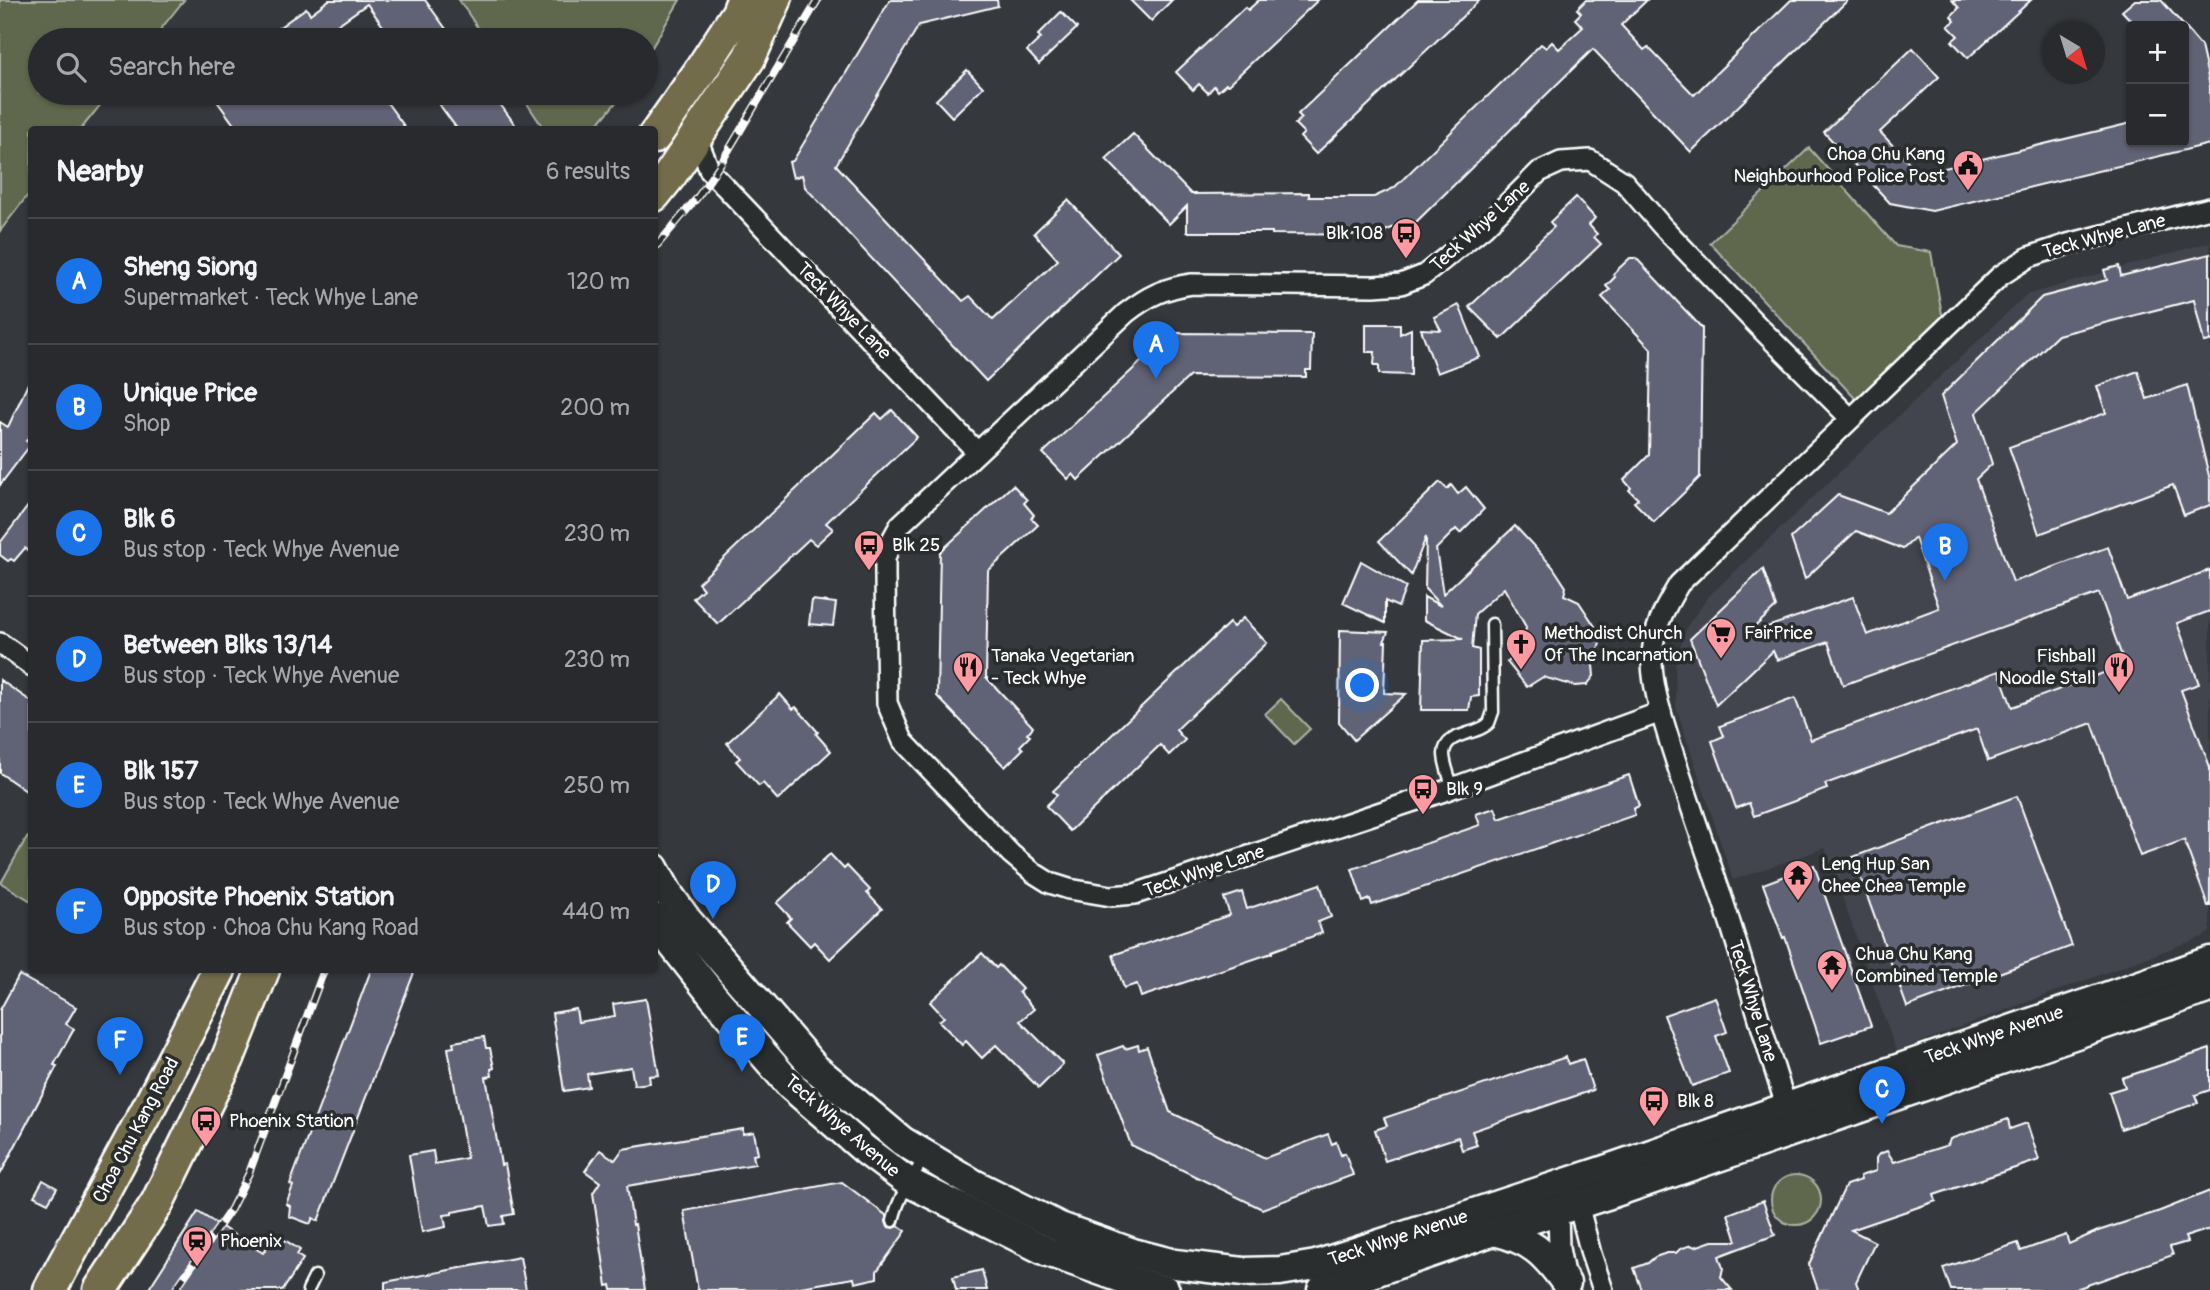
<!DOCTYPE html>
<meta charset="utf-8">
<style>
:root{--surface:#282a2d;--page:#343639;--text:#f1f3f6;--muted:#a5a7aa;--line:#444649;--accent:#1a73e8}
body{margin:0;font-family:Pangolin,sans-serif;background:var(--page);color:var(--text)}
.controls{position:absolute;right:21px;top:21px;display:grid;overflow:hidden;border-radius:7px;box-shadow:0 2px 5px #0004}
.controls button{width:63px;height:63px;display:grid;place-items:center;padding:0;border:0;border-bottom:2px solid var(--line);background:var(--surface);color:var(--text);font:35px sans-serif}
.compass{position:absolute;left:2042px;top:21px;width:63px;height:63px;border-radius:50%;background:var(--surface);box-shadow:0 2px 5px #0004;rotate:142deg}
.you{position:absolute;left:1363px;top:686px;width:24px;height:24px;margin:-18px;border:5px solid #fff;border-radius:50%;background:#1a73e8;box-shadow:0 0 0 10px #1a73e833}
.badge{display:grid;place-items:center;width:46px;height:46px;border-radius:50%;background:var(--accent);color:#fff;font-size:23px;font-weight:700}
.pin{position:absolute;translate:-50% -58px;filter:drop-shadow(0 2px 4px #0008)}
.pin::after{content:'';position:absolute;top:37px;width:24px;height:21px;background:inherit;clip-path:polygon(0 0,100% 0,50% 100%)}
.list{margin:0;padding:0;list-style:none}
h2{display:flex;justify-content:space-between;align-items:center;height:91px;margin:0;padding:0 28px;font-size:30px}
h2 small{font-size:23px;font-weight:400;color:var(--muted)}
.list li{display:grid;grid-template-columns:46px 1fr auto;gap:21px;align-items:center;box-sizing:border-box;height:126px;padding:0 28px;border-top:2px solid var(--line)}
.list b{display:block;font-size:26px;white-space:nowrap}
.list p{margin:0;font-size:23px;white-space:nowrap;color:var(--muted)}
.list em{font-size:23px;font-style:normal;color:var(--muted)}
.icon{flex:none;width:38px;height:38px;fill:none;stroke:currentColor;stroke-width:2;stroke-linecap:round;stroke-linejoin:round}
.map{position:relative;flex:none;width:2210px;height:1290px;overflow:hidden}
.search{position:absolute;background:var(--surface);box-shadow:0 2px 5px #0004;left:28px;top:28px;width:630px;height:77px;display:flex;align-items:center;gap:18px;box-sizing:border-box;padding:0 24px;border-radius:38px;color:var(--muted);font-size:26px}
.panel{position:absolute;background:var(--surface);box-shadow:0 2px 5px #0004;left:28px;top:126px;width:630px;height:847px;border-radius:7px}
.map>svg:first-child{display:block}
</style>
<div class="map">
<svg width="2210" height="1290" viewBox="0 0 2210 1290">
<rect width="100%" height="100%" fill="#35383c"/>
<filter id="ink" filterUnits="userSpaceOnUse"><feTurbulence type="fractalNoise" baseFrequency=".0143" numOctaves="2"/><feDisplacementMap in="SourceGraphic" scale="14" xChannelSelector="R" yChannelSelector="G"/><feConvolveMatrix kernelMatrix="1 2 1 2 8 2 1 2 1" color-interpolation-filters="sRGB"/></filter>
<g filter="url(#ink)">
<polygon fill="#42454d" points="2210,242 2210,932 2202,937 1896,1051 1825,848 1733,880 1676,707 1675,663 1687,626 1709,596 2026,295"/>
<g fill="#5f674e" stroke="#afb3a6" stroke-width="2">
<polygon points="0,0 184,0 152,40 40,40 40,93 110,93 81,129 32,130 31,191 0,231"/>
<polygon points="459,0 680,0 646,57 646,40 486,40"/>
<polygon points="520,93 624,93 593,130 544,129"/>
<polygon points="1809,148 1896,246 1931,252 1946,337 1867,411 1710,243"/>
<polygon points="1281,699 1310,729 1294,744 1265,714"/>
<polygon points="27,837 31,839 31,901 1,883"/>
<circle cx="1796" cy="1200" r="25"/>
</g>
<g fill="#606274" stroke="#fff" stroke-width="2">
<polygon points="329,0 425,0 454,40 393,40 367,4 333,28 342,40 262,40 306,8 310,14"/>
<polygon points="890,0 997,0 998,6 919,25 836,165 963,301 970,296 993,320 1058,260 1034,233 1068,200 1119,254 986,381 805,187 802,175 793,178 789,162 793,161"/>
<polygon points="1130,0 1172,0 1151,21"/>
<polygon points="1259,0 1318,0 1228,85 1226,84 1218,91 1214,86 1208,93 1199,84 1193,90 1176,72 1245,7 1248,10"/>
<polygon points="1418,0 1480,0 1316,154 1300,137 1304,133 1295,124 1302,118 1298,114"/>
<polygon points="1586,0 1647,0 1621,25 1644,50 1648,47 1694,95 1791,0 1848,0 1691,152 1593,49 1413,225 1409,221 1385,231 1385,235 1272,234 1272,232 1187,232 1187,206 1169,224 1106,159 1133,134 1191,194 1309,193 1309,197 1374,197 1394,188 1541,44 1546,48 1552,42 1559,49 1583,27 1575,19 1581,13 1577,9"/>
<polygon points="1952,0 2031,0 1968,58 1952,41 1958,36 1948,26 1955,21 1951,16 1959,8"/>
<polygon points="2135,0 2161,0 2184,26 2136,26 2122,11"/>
<polygon points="1061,12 1077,28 1039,64 1027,51 1041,38 1038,35"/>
<polygon points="2184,26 2201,46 2210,86 2210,144 1932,211 1890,203 1824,132 1913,48 1939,77 1880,132 1920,174 2131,123 2131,142 2184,142"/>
<polygon points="967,70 983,87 952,117 936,100"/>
<polygon points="211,93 380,93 407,130 238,130"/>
<polygon points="431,93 492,93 519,130 458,130"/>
<polygon points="1576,197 1595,218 1589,225 1597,234 1594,237 1601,244 1501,339 1469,307 1554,227 1550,222"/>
<polygon points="2210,254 2210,341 2204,342 2194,300 2058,335 1976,413 1992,464 1976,479 2013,582 2108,547 2127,600 2210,570 2210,611 2177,623 2199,684 2181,690 2210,767 2210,906 2208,906 2184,840 2140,856 2092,723 1988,761 1977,729 1825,784 1827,789 1754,816 1749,803 1736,808 1712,741 1724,736 1720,726 1795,698 1811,740 1999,671 2012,707 2125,665 2099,593 1843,685 1828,642 1777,660 1773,651 1716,705 1690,639 1763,569 1776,607 1747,634 1853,597 1867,635 1939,608 1915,538 1903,549 1856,531 1805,579 1791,538 1838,495 1886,513 1957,445 1941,396 2042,297 2107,280 2104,270 2119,266 2121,276"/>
<polygon points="1630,258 1636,258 1702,328 1700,477 1654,522 1634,502 1638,499 1629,490 1631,488 1624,480 1649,455 1651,349 1602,297 1610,290 1606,286 1615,277 1613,274"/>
<polygon points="1459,305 1480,357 1437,373 1421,329 1441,330 1434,317"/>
<polygon points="1366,324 1400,324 1400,334 1411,329 1411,375 1379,374 1379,365 1374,365 1375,352 1366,352"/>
<polygon points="1172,333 1312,334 1311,370 1306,370 1306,377 1190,376 1078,480 1073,474 1068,479 1043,453"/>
<polygon points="2138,371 2147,399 2187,385 2210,480 2210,505 2184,515 2173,485 2039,534 2009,447 2106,413 2097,386"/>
<polygon points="32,375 32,433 26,441 31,444 0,485 0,422 8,427"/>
<polygon points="892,410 917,437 826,523 833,529 816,545 809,539 718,624 693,598 703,589 698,583 876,413 882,419"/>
<polygon points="1440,482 1447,489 1451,485 1458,494 1466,487 1484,509 1460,533 1456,529 1436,549 1443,594 1515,526 1553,567 1566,587 1564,595 1579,602 1602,637 1593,665 1594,676 1587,685 1575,686 1543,677 1527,687 1507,662 1523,651 1526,627 1504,588 1475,614 1472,648 1479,650 1479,696 1471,697 1469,710 1421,710 1423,640 1463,639 1424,620 1424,597 1441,606 1425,589 1426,537 1411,575 1379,541"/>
<polygon points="1013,485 1027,500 1024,503 1034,515 1031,518 1038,525 988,571 986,677 1033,727 1027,734 1030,736 1020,746 1023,749 1005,767 937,696 940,552"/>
<polygon points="32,501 32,553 25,548 14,561 11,559 8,561 0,555 0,543"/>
<polygon points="1361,561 1406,587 1398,607 1385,601 1385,623 1343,603"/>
<polygon points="812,600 836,603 833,626 809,624"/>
<polygon points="1243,618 1267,643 1176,730 1185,740 1169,755 1160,745 1070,831 1046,806 1057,795 1053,791 1229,623 1233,627"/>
<polygon points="1340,630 1388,632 1384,642 1386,642 1384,693 1406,694 1354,740 1339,722"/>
<polygon points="0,680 32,702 32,795 0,773"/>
<polygon points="780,694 793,709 796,707 818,732 816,734 831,751 778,800 763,783 759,786 736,761 740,758 727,743"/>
<polygon points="1629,775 1639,806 1633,809 1635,815 1372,905 1370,899 1363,902 1352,869 1480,825 1476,814 1495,808 1499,819"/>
<polygon points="2017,796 2072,946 1907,1007 1853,857"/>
<polygon points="830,854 844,869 847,866 870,890 867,893 882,909 830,959 814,942 810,946 787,922 791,918 777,903"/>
<polygon points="1814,865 1871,1026 1821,1043 1785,937 1783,938 1763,884"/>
<polygon points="1320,884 1331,917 1318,922 1322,933 1272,951 1272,953 1141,997 1137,984 1124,988 1113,955 1230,915 1224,898 1242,892 1247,909"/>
<polygon points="982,953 996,968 999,965 1022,989 1019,992 1034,1009 1020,1021 1063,1064 1039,1088 996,1045 982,1058 966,1041 962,1045 939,1021 944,1017 930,1002"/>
<polygon points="371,970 415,970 318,1221 313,1218 310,1224 289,1216 290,1206 286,1204 293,1186 290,1184"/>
<polygon points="19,975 76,1007 66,1024 74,1029 54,1065 57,1066 0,1175 0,1010"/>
<polygon points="1715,997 1727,1032 1716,1036 1729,1073 1692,1086 1664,1015"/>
<polygon points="646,999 659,1075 649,1076 650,1083 634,1085 631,1067 587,1074 589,1087 564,1091 552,1013 576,1009 578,1022 615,1016 613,1004"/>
<polygon points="484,1037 486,1048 490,1048 494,1068 491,1069 492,1076 486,1077 501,1165 505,1164 514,1214 503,1216 504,1224 489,1226 485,1206 452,1212 452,1214 444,1215 446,1227 422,1232 409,1155 433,1151 435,1164 467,1158 448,1048 454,1047 453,1042"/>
<polygon points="1138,1045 1139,1050 1147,1047 1170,1112 1265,1158 1328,1134 1332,1144 1336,1142 1341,1155 1345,1153 1353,1175 1262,1209 1131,1145 1098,1055 1123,1046 1125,1049"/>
<polygon points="2210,1049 2210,1090 2195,1095 2198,1103 2121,1129 2109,1092 2125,1087 2122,1078"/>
<polygon points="1566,1057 1568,1064 1583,1059 1593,1090 1472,1131 1477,1145 1462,1150 1458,1137 1385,1161 1375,1130 1387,1126 1384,1118"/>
<polygon points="2008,1119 2010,1129 2027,1123 2039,1160 1934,1195 1936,1201 1851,1230 1875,1242 1856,1282 1859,1290 1818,1290 1809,1264 1846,1185 1861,1180 1860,1176 1876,1171 1876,1158 1879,1154 1887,1151 1894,1162 1948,1145 1950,1139"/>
<polygon points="743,1129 743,1134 754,1132 758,1154 753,1155 755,1164 627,1186 633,1225 635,1224 645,1290 612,1290 611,1285 607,1286 593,1193 600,1182 585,1171 600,1150 615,1160 623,1149"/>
<polygon points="43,1180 57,1188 48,1203 34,1196"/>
<polygon points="842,1182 887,1216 886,1222 888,1227 894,1228 899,1226 906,1231 877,1271 877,1278 855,1283 854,1278 783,1290 698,1290 684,1211"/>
<polygon points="2210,1191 2210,1229 2185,1237 2187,1242 2170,1247 2173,1255 2073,1290 1951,1290 1943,1268 2018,1243 2021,1251 2066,1235 2069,1244 2098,1231 2160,1211"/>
<polygon points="1763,1201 1775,1235 1719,1256 1723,1268 1721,1277 1732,1290 1642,1290 1634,1268 1648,1263 1655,1257 1667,1253 1676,1253 1680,1249 1691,1245 1695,1247 1712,1241 1737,1241 1728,1214"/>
<polygon points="198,1212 263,1253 270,1243 274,1246 280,1237 300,1250 297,1255 303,1259 283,1290 148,1290"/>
<polygon points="520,1257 526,1290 385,1290 385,1282"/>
<polygon points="982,1270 987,1290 956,1290 953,1277"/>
</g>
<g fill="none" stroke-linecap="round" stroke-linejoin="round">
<g stroke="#fff" stroke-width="15">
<g id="service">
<path d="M1452 787C1450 777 1444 764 1444 754 1445 731 1477 736 1489 723 1490 721 1492 714 1493 712L1492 624"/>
<path d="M893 1221C898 1198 911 1178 924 1159"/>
<polyline points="308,1290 315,1276"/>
</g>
</g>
<g stroke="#fff" stroke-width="24">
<g id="minor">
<polyline points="696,136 710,171 977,452"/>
<polyline points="0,643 32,666"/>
<path d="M1661 712 1444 791 1135 894 1111 896 1069 889 1050 883 1034 873 1011 854 903 741 887 703 885 577V559L890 543 900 525 1126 313C1148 296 1164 288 1192 284L1374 286 1401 284 1424 275 1484 227 1539 172 1561 162 1590 160 1624 182 1662 226 1758 326 1850 418"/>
<path d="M1790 1117C1765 1044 1746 970 1722 898 1705 847 1687 797 1671 746 1663 719 1653 691 1652 663 1651 632 1664 609 1679 584L2000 276 2029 257 2068 244 2210 208"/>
<polyline points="1575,1192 1591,1254 1603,1290"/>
<polyline points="1555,1201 1558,1210 1559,1248 1565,1279"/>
</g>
</g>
<g stroke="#fff" stroke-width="33">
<g id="secondary">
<polyline points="654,868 669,895 687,920 815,1068 902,1141 974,1184 1060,1227 1133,1253 1175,1264 1243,1272 1280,1271 1316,1265 1602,1171 2210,961"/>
<polyline points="654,918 673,945 714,997 791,1086 865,1150 908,1182 1048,1252 1124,1279 1165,1290"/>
<path d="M1494 1231C1531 1240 1544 1252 1566 1283"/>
<polyline points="1322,1290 1494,1231 1610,1194 2210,988"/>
</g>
</g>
<g stroke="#fff" stroke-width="37">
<g id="primary">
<polyline points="654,137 697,76 738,13 743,0"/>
<polyline points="654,195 670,175 749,58 775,0"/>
<polyline points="50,1290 151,1103 219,970"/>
<polyline points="100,1290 157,1203 228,1058 263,970"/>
</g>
</g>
<use href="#service" stroke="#2a2d2e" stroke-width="10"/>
<use href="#minor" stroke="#2a2d2e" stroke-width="19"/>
<use href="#secondary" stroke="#2a2d2e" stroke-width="28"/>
<use href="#primary" stroke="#736c4b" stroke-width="32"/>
<g stroke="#fff" stroke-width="8">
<g id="rail">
<polyline points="654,249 697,198 721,163 818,0"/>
<polyline points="175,1290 231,1209 249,1173 324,970"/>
</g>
</g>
<use href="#rail" stroke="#2a2d2e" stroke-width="5" stroke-dasharray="16" stroke-linecap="butt"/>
</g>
</g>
<defs>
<g id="civic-pin" transform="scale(1.575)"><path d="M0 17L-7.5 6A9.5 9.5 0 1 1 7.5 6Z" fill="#ff9aa2" stroke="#2a2d2e"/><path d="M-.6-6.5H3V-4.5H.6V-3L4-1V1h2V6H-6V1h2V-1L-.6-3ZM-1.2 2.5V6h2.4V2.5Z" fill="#111"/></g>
<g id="bus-pin" transform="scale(1.575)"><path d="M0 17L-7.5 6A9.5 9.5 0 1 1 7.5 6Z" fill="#ff9aa2" stroke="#2a2d2e"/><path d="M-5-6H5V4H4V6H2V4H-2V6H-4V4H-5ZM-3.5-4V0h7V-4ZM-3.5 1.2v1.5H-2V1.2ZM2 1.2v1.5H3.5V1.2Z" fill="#111"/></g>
<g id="supermarket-pin" transform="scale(1.575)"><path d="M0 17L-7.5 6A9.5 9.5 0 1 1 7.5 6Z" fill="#ff9aa2" stroke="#2a2d2e"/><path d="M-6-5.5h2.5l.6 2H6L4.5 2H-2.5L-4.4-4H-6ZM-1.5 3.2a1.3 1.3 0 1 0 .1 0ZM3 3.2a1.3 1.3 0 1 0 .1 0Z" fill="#111"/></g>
<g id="church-pin" transform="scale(1.575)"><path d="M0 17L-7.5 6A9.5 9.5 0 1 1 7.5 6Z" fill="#ff9aa2" stroke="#2a2d2e"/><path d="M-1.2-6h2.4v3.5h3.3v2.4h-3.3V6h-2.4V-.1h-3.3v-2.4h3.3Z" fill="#111"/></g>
<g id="restaurant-pin" transform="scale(1.575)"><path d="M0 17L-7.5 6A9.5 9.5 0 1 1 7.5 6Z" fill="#ff9aa2" stroke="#2a2d2e"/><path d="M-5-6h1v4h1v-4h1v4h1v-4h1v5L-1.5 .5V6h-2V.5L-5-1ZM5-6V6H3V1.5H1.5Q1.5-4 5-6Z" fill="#111"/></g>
<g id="temple-pin" transform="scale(1.575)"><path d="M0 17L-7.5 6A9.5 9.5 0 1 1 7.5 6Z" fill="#ff9aa2" stroke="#2a2d2e"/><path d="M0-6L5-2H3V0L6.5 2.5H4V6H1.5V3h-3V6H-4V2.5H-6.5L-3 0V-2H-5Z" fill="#111"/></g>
<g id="station-pin" transform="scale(1.575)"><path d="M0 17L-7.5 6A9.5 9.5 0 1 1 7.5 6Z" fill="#ff9aa2" stroke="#2a2d2e"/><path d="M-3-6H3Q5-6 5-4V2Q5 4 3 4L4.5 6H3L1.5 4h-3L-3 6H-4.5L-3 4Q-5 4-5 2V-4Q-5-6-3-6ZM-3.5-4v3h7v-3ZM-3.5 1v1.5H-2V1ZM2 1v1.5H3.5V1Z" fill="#111"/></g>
</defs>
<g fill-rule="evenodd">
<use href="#civic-pin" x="1968" y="165"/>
<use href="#bus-pin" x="1406" y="233"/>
<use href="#bus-pin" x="869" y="545"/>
<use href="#supermarket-pin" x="1721" y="633"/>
<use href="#church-pin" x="1521" y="644"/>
<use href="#restaurant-pin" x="968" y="667"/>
<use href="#restaurant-pin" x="2119" y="667"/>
<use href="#bus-pin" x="1423" y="789"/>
<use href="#temple-pin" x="1798" y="875"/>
<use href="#temple-pin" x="1832" y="965"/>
<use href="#bus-pin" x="1654" y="1101"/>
<use href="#bus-pin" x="206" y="1121"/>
<use href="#station-pin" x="197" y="1241"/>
</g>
<g text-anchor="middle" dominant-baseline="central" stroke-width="7" stroke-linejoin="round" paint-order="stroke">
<g font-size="19" fill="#fff" stroke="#2a2d2e" text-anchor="start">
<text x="1945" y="154" text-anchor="end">Choa Chu Kang<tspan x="1945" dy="22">Neighbourhood Police Post</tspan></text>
<text x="1383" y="233" text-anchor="end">Blk 108</text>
<text x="892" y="545">Blk 25</text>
<text x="1544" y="633">Methodist Church<tspan x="1544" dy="22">Of The Incarnation</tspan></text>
<text x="1744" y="633">FairPrice</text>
<text x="991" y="656">Tanaka Vegetarian<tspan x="991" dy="22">- Teck Whye</tspan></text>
<text x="2096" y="656" text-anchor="end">Fishball<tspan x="2096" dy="22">Noodle Stall</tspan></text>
<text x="1446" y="789">Blk 9</text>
<text x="1821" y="864">Leng Hup San<tspan x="1821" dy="22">Chee Chea Temple</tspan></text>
<text x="1855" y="954">Chua Chu Kang<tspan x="1855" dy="22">Combined Temple</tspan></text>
<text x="1677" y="1101">Blk 8</text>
<text x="229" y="1121">Phoenix Station</text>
<text x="220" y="1241">Phoenix</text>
</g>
<g font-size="19" fill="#fff" stroke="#2a2d2e">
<text transform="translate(1480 226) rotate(-42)">Teck Whye Lane</text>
<text transform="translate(2104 236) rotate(-15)">Teck Whye Lane</text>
<text transform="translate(844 311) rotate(46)">Teck Whye Lane</text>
<text transform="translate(1204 871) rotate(-19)">Teck Whye Lane</text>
<text transform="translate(1753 1001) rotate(73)">Teck Whye Lane</text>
<text transform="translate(1994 1035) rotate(-19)">Teck Whye Avenue</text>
<text transform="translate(842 1126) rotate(41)">Teck Whye Avenue</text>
<text transform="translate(136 1130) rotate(-62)">Choa Chu Kang Road</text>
<text transform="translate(1398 1238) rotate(-18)">Teck Whye Avenue</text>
</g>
</g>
</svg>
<div class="controls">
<button>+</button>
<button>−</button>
</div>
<svg class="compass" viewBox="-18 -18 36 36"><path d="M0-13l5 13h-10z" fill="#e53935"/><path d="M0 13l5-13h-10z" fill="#a5a7aa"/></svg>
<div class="you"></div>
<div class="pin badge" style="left:1156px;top:379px">A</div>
<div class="pin badge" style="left:1945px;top:581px">B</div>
<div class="pin badge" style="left:1882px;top:1124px">C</div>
<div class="pin badge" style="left:713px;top:919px">D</div>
<div class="pin badge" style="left:742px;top:1072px">E</div>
<div class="pin badge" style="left:120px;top:1075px">F</div>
<div class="search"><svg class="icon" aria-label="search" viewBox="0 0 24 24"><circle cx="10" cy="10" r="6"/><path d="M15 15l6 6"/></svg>Search here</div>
<section class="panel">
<h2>Nearby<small>6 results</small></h2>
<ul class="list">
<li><span class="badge">A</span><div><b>Sheng Siong</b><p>Supermarket · Teck Whye Lane</p></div><em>120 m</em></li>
<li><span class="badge">B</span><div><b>Unique Price</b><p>Shop</p></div><em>200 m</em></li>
<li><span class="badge">C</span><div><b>Blk 6</b><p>Bus stop · Teck Whye Avenue</p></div><em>230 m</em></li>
<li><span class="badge">D</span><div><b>Between Blks 13/14</b><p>Bus stop · Teck Whye Avenue</p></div><em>230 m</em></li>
<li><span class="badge">E</span><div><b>Blk 157</b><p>Bus stop · Teck Whye Avenue</p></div><em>250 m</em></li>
<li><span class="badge">F</span><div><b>Opposite Phoenix Station</b><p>Bus stop · Choa Chu Kang Road</p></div><em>440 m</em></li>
</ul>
</section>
</div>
